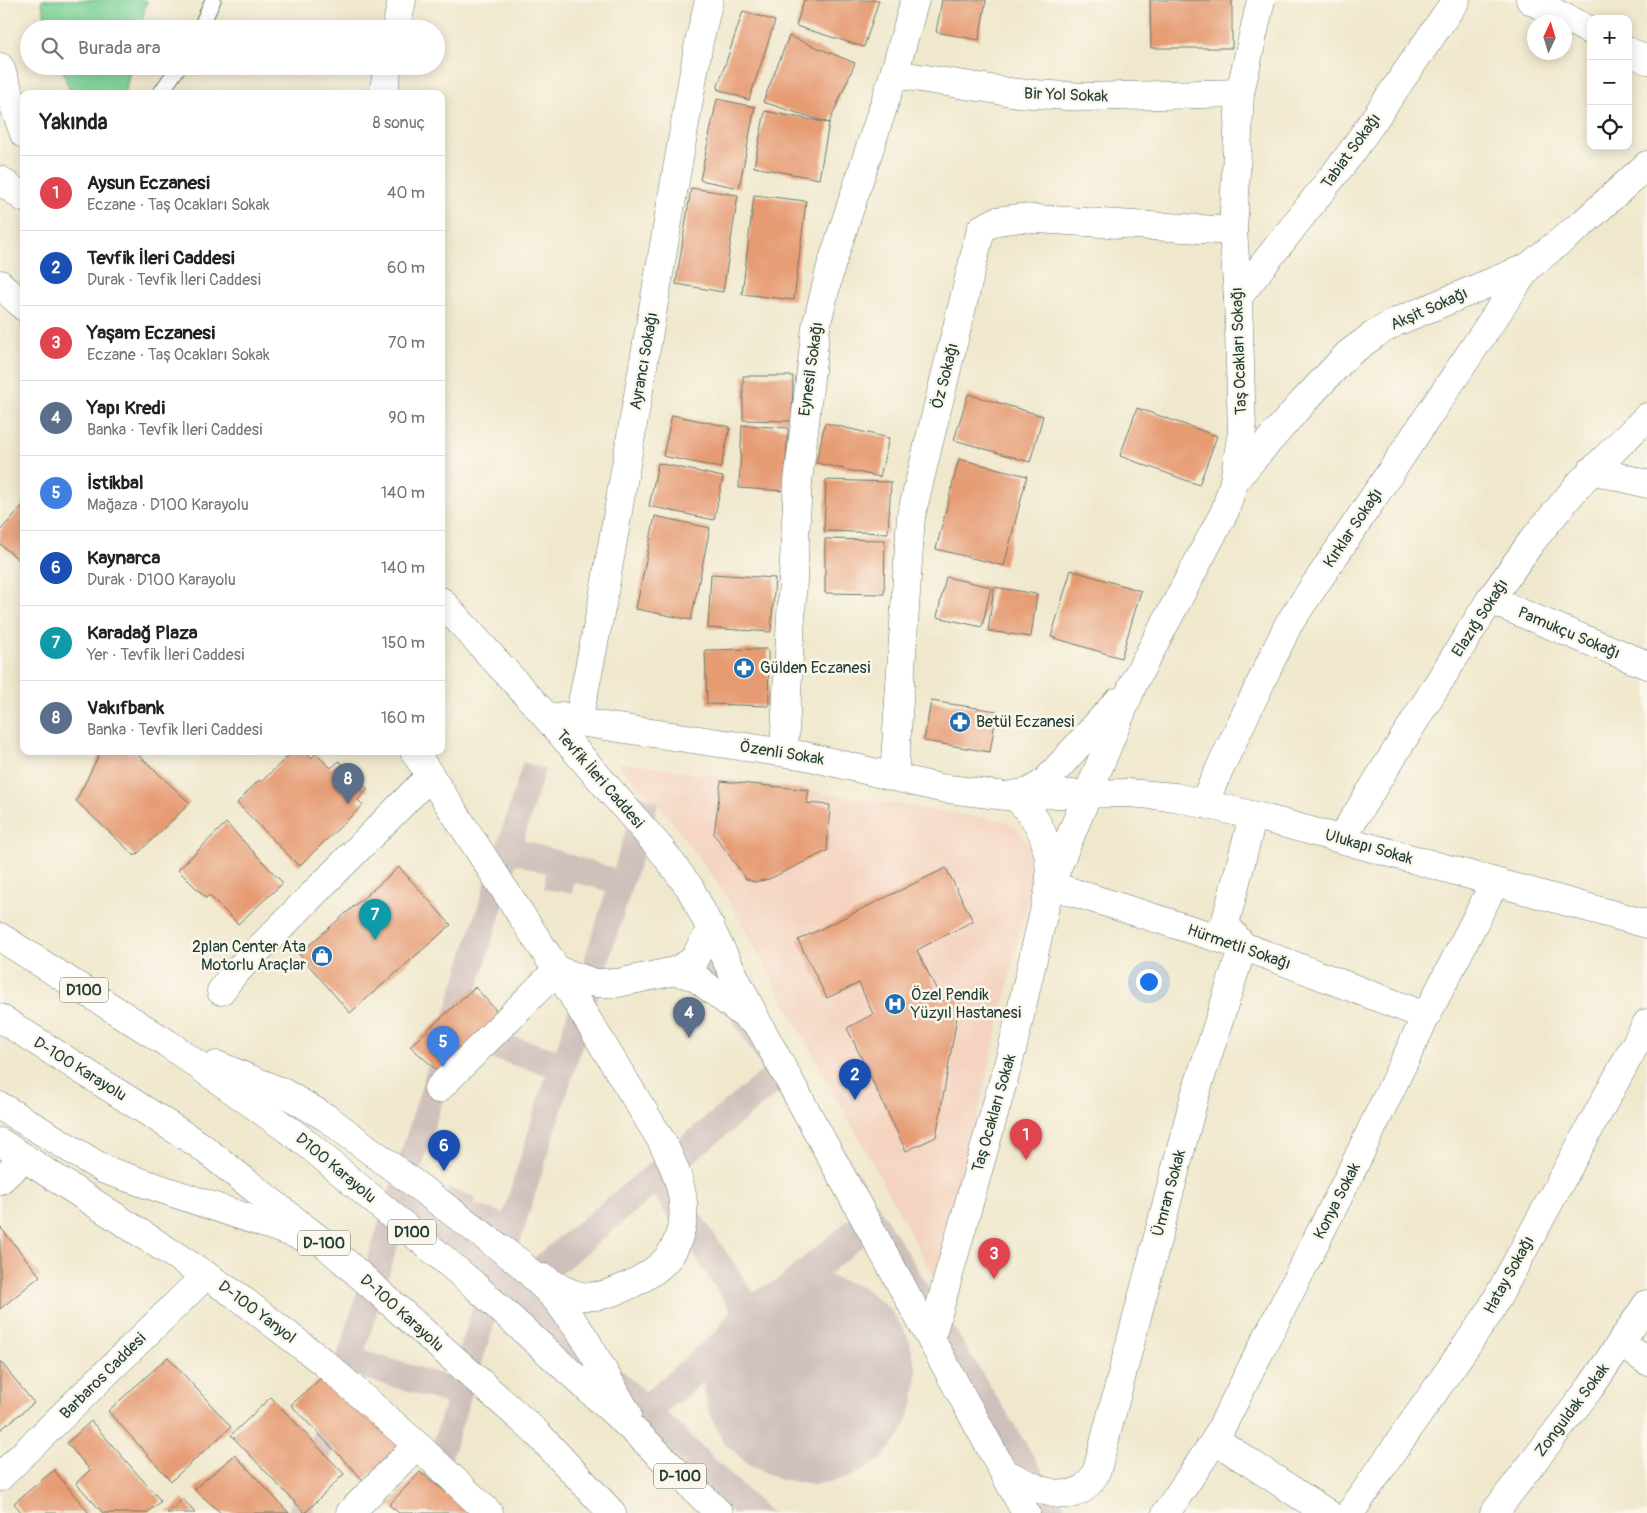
<!DOCTYPE html>
<html lang="tr">
<meta charset="utf-8">
<style>
:root{--surface:#fff;--page:#f2f2f2;--text:#202124;--muted:#757577;--line:#e0e0e0;--accent:#1f6fb2}
body{margin:0;font-family:Pangolin,sans-serif;background:var(--page);color:var(--text)}
.controls{position:absolute;right:15px;top:15px;display:grid;overflow:hidden;border-radius:10px;box-shadow:0 2px 12px #0003}
.controls button{width:45px;height:45px;display:grid;place-items:center;padding:0;border:0;border-bottom:1px solid var(--line);background:var(--surface);color:var(--text);font:25px sans-serif}
.compass{position:absolute;left:1527px;top:15px;width:45px;height:45px;border-radius:50%;background:var(--surface);box-shadow:0 2px 12px #0003;rotate:4deg}
.you{position:absolute;left:1148px;top:981px;width:18px;height:18px;margin:-12px;border:4px solid #fff;border-radius:50%;background:#1a73e8;box-shadow:0 0 0 8px #1a73e833}
.badge{display:grid;place-items:center;width:32px;height:32px;border-radius:50%;background:var(--accent);color:#fff;font-size:16px;font-weight:700}
.pin{position:absolute;translate:-50% -41px;filter:drop-shadow(0 1px 2px #0008)}
.pin::after{content:'';position:absolute;top:26px;width:18px;height:15px;background:inherit;clip-path:polygon(0 0,100% 0,50% 100%)}
.list{margin:0;padding:0;list-style:none}
h2{display:flex;justify-content:space-between;align-items:center;height:65px;margin:0;padding:0 20px;font-size:21px}
h2 small{font-size:16px;font-weight:400;color:var(--muted)}
.list li{display:grid;grid-template-columns:32px 1fr auto;gap:15px;align-items:center;box-sizing:border-box;height:75px;padding:0 20px;border-top:1px solid var(--line)}
.list b{display:block;font-size:19px;white-space:nowrap}
.list p{margin:0;font-size:16px;white-space:nowrap;color:var(--muted)}
.list em{font-size:16px;font-style:normal;color:var(--muted)}
.icon{flex:none;width:28px;height:28px;fill:none;stroke:currentColor;stroke-width:2;stroke-linecap:round;stroke-linejoin:round}
.map{position:relative;flex:none;width:1647px;height:1513px;overflow:hidden}
.search{position:absolute;background:var(--surface);box-shadow:0 2px 12px #0003;left:20px;top:20px;width:425px;height:55px;display:flex;align-items:center;gap:12px;box-sizing:border-box;padding:0 18px;border-radius:28px;color:var(--muted);font-size:19px}
.panel{position:absolute;background:var(--surface);box-shadow:0 2px 12px #0003;left:20px;top:90px;width:425px;height:665px;border-radius:10px}
.map>svg:first-child{display:block}
</style>
<div class="map">
<svg width="1647" height="1513" viewBox="0 0 1647 1513">
<rect width="100%" height="100%" fill="#fbf7ec"/>
<filter id="ink" filterUnits="userSpaceOnUse"><feTurbulence type="fractalNoise" baseFrequency=".02" numOctaves="2"/><feDisplacementMap in="SourceGraphic" scale="10" xChannelSelector="R" yChannelSelector="G"/><feConvolveMatrix kernelMatrix="1 2 1 2 8 2 1 2 1" color-interpolation-filters="sRGB"/></filter>
<filter id="wash" filterUnits="userSpaceOnUse"><feTurbulence type="fractalNoise" baseFrequency=".0096" numOctaves="4" result="noise"/><feDisplacementMap in="SourceGraphic" scale="20" xChannelSelector="R" yChannelSelector="G"/><feGaussianBlur stdDeviation="1.12" result="paint"/><feColorMatrix in="noise" values="0 0 0 0 0 0 0 0 0 0 0 0 0 0 0 0 0 1.4 0 .05"/><feComposite in="paint" operator="in"/></filter>
<g filter="url(#wash)">
<rect width="100%" height="100%" fill="#f0e8cd"/>
<polygon fill="#f4d3c0" points="614,761 1004,821 1016,827 1030,847 1035,870 938,1284 732,906 715,880 663,810"/>
<path fill="#d0c0bc" fill-rule="evenodd" d="M523 762 545 769 524 840 614 868 637 794 659 802 513 1265 519 1270 763 1070 690 951 712 938 1069 1513H1039L870 1240 828 1275 864 1288 890 1309 908 1337 917 1370 914 1403 901 1435 880 1460 848 1478 813 1485 777 1479 745 1462 723 1441 708 1409 703 1382 666 1412 771 1513H733L504 1294 434 1513H411L445 1403 356 1376 313 1513H288ZM516 864 546 873 544 889 572 893 574 882 606 891 556 1049 467 1023ZM459 1049 546 1075 503 1213 474 1204 476 1197 448 1188 447 1195 417 1182ZM778 1093 854 1215 777 1280 753 1292 676 1177ZM654 1196 731 1311 716 1331 645 1392 540 1292ZM405 1223 433 1230 430 1241 458 1250 483 1274 451 1377 365 1351Z"/>
<g fill="#7bd398" stroke="#4d8866">
<polygon points="41,0 147,0 140,29 48,29"/>
<polygon points="61,66 131,66 125,94 71,94"/>
</g>
<g id="blocks">
<g fill="#e69b73">
<polygon points="804,0 879,0 864,47 796,26"/>
<polygon points="942,0 986,0 979,40 936,32"/>
<polygon points="1150,0 1232,0 1232,48 1151,48"/>
<polygon points="743,11 775,21 749,100 717,89"/>
<polygon points="789,36 855,63 829,123 819,179 754,167 765,111 829,123 763,102"/>
<polygon points="717,99 755,107 739,188 700,180"/>
<polygon points="691,188 738,195 723,292 676,284"/>
<polygon points="754,195 806,201 794,300 742,294"/>
<polygon points="743,376 793,376 792,421 743,420"/>
<polygon points="968,394 1043,416 1030,462 954,440"/>
<polygon points="1137,408 1217,436 1199,485 1120,456"/>
<polygon points="672,415 730,427 721,468 663,456"/>
<polygon points="825,423 889,438 880,477 816,463"/>
<polygon points="742,425 788,428 784,491 739,488"/>
<polygon points="959,459 1027,476 1004,566 936,549"/>
<polygon points="658,463 723,477 714,520 649,506"/>
<polygon points="826,480 891,482 888,533 824,531"/>
<polygon points="24,504 24,564 0,544 0,531"/>
<polygon points="655,516 710,528 691,620 636,609"/>
<polygon points="825,539 885,540 884,594 825,593"/>
<polygon points="1071,570 1141,591 1121,658 1051,637"/>
<polygon points="711,574 775,578 771,632 708,628"/>
<polygon points="946,577 991,587 982,627 937,617"/>
<polygon points="994,587 1037,594 1031,637 988,631"/>
<polygon points="768,649 769,706 707,704 705,650"/>
<polygon points="931,701 997,711 990,752 924,741"/>
<polygon points="101,751 134,751 190,803 135,856 76,801"/>
<polygon points="293,751 304,751 311,758 316,754 331,768 339,761 368,789 358,800 363,805 299,866 237,803 259,780 261,782"/>
<polygon points="721,781 809,790 807,803 830,805 827,851 769,879 755,882 746,879 714,834"/>
<polygon points="226,823 283,883 238,924 209,895 206,898 178,870"/>
<polygon points="399,867 451,925 350,1013 299,954"/>
<polygon points="946,868 973,921 917,950 942,1001 961,994 936,1137 906,1151 847,1028 873,1014 859,983 827,998 798,940"/>
<polygon points="475,987 504,1019 443,1076 410,1046"/>
<polygon points="0,1227 40,1276 0,1309"/>
<polygon points="168,1357 231,1427 171,1481 108,1411"/>
<polygon points="0,1361 34,1403 0,1430"/>
<polygon points="328,1372 402,1445 363,1480 291,1405"/>
<polygon points="271,1397 344,1474 305,1513 231,1435"/>
<polygon points="91,1421 161,1501 147,1513 103,1513 76,1483 90,1470 67,1443"/>
<polygon points="235,1455 289,1513 221,1513 194,1489"/>
<polygon points="54,1470 89,1513 22,1513 14,1503"/>
<polygon points="420,1472 473,1513 399,1513 389,1505"/>
<polygon points="183,1499 195,1513 167,1513"/>
</g>
</g>
</g>
<g filter="url(#ink)">
<use href="#blocks" fill-opacity="0" stroke="#68796a" stroke-width="1"/>
<g fill="none" stroke-linecap="round" stroke-linejoin="round">
<g stroke="#68796a" stroke-width="17">
<g id="lane">
<polyline points="200,29 213,0"/>
<polyline points="160,94 179,66"/>
</g>
</g>
<g stroke="#68796a" stroke-width="29">
<g id="street">
<polyline points="1530,0 1591,31"/>
<polyline points="396,29 402,0"/>
<polyline points="1628,51 1647,60"/>
<polyline points="894,74 1017,93 1085,97 1240,93"/>
<polyline points="383,94 388,66"/>
<polyline points="1238,297 1351,153 1456,0"/>
<polyline points="1592,470 1647,484"/>
<polyline points="1234,481 1303,402 1348,354 1375,334 1396,322 1528,267 1582,224 1647,165"/>
<polyline points="1490,600 1647,665"/>
<polyline points="562,716 578,722 806,756 940,788 1006,796 1029,792 1045,782 1117,702"/>
<polyline points="578,722 602,604 699,42 709,0"/>
<polyline points="784,752 798,482 816,327 831,266 894,74 915,0"/>
<polyline points="894,777 911,516 981,229 997,221 1020,218 1233,231"/>
<polyline points="1022,795 1128,793 1175,797 1264,818 1647,924"/>
<path d="M1014 796C1041 819 1050 844 1050 879"/>
<polyline points="1203,804 1288,625 1528,267"/>
<polyline points="1341,839 1490,600 1532,541 1581,482 1647,417"/>
<polyline points="1050,885 1243,946 1426,1016"/>
<polyline points="221,991 232,976 430,776"/>
<polyline points="438,1089 557,970"/>
<polyline points="0,1180 25,1158"/>
<polyline points="931,1338 1012,1050 1050,885 1135,680 1225,511 1234,481 1242,431 1238,297 1233,231 1240,93 1261,0"/>
<polyline points="1622,1344 1647,1361"/>
<polyline points="1215,1440 1327,1513"/>
<path d="M1005 1473C1038 1489 1078 1513 1097 1470L1195 1095 1243 946 1225 924 1253 816"/>
<polyline points="0,1477 206,1275"/>
<polyline points="350,1513 417,1445"/>
<polyline points="1166,1513 1215,1440 1349,1176 1426,1016 1495,882"/>
<polyline points="1350,1513 1489,1313 1647,1023"/>
<polyline points="1494,1513 1590,1388 1647,1304"/>
</g>
</g>
<g stroke="#68796a" stroke-width="29">
<g id="primary">
<polyline points="0,67 24,134"/>
<polyline points="0,180 24,198"/>
<polyline points="0,284 24,307"/>
<polyline points="441,601 536,705 660,848 690,888 760,1027 1026,1513"/>
<polyline points="414,751 557,970 595,983 618,983 675,971 695,977 755,1023"/>
<polyline points="675,971 693,961 711,928"/>
<polyline points="0,1142 236,1295 323,1362 417,1445 489,1513"/>
</g>
</g>
<g stroke="#68796a" stroke-width="29">
<g id="highway">
<polyline points="0,937 167,1043 304,1141 473,1284 642,1438 719,1513"/>
<polyline points="0,1018 198,1144 326,1245 537,1433 612,1513"/>
<polyline points="217,1065 284,1093 327,1118 520,1263 557,1300 570,1318 584,1337 627,1413"/>
<polyline points="0,1106 105,1170 307,1238"/>
<path d="M544 1278C556 1286 567 1293 582 1296 607 1300 655 1276 670 1255 677 1245 681 1232 683 1220 686 1192 674 1164 661 1140L557 970"/>
</g>
</g>
<use href="#lane" stroke="#fff" stroke-width="15"/>
<use href="#street" stroke="#fff" stroke-width="28"/>
<use href="#primary" stroke="#fff" stroke-width="28"/>
<use href="#highway" stroke="#fff" stroke-width="28"/>
</g>
</g>
<defs>
<g id="pharmacy-disc" transform="scale(1.125)"><circle r="9.5" fill="#1f6fb2" stroke="#fbf7ec"/><path d="M-2-6h4v4h4v4h-4v4h-4v-4h-4v-4h4Z" fill="#fff"/></g>
<g id="shop-disc" transform="scale(1.125)"><circle r="9.5" fill="#1f6fb2" stroke="#fbf7ec"/><path d="M-5-2.5h2.3a2.7 3.5 0 0 1 5.4 0H5L5.5 6h-11ZM-1.5-2.5h3a1.5 2.3 0 0 0-3 0Z" fill="#fff"/></g>
<g id="hospital-disc" transform="scale(1.125)"><circle r="9.5" fill="#1f6fb2" stroke="#fbf7ec"/><path d="M-5-5h3v3.5h4V-5h3V5h-3V1.5h-4V5h-3Z" fill="#fff"/></g>
</defs>
<g fill-rule="evenodd">
<use href="#pharmacy-disc" x="744" y="668"/>
<use href="#pharmacy-disc" x="960" y="722"/>
<use href="#shop-disc" x="322" y="956"/>
<use href="#hospital-disc" x="895" y="1004"/>
</g>
<g text-anchor="middle" dominant-baseline="central" stroke-width="5" stroke-linejoin="round" paint-order="stroke">
<g fill="#fbf7ec" stroke="#61756b" stroke-width="1">
<rect x="60" y="977.5" width="48" height="25" rx="4"/>
<rect x="388" y="1219.5" width="48" height="25" rx="4"/>
<rect x="298" y="1230.5" width="52" height="25" rx="4"/>
<rect x="654" y="1463.5" width="52" height="25" rx="4"/>
</g>
<g font-size="15" font-weight="bold" fill="#1f3d34">
<text x="84" y="990">D100</text>
<text x="412" y="1232">D100</text>
<text x="324" y="1243">D-100</text>
<text x="680" y="1476">D-100</text>
</g>
<g font-size="16" fill="#1f3d34" stroke="#fbf7ec">
<text transform="translate(1066 95) rotate(2)">Bir Yol Sokak</text>
<text transform="translate(1351 151) rotate(-54)">Tabiat Sokağı</text>
<text transform="translate(1429 309) rotate(-24)">Akşit Sokağı</text>
<text transform="translate(1239 351) rotate(-92)">Taş Ocakları Sokağı</text>
<text transform="translate(644 361) rotate(-80)">Ayrancı Sokağı</text>
<text transform="translate(811 369) rotate(-82)">Eynesil Sokağı</text>
<text transform="translate(945 376) rotate(-76)">Öz Sokağı</text>
<text transform="translate(1353 528) rotate(-56)">Kırklar Sokağı</text>
<text transform="translate(1480 618) rotate(-57)">Elazığ Sokağı</text>
<text transform="translate(1569 633) rotate(23)">Pamukçu Sokağı</text>
<text transform="translate(782 753) rotate(9)">Özenli Sokak</text>
<text transform="translate(600 779) rotate(49)">Tevfik İleri Caddesi</text>
<text transform="translate(1369 847) rotate(16)">Ulukapı Sokak</text>
<text transform="translate(1239 947) rotate(19)">Hürmetli Sokağı</text>
<text transform="translate(80 1069) rotate(32)">D-100 Karayolu</text>
<text transform="translate(994 1113) rotate(-74)">Taş Ocakları Sokak</text>
<text transform="translate(336 1168) rotate(40)">D100 Karayolu</text>
<text transform="translate(1169 1193) rotate(-75)">Ümran Sokak</text>
<text transform="translate(1337 1201) rotate(-63)">Konya Sokak</text>
<text transform="translate(1509 1275) rotate(-61)">Hatay Sokağı</text>
<text transform="translate(257 1312) rotate(37)">D-100 Yanyol</text>
<text transform="translate(402 1313) rotate(42)">D-100 Karayolu</text>
<text transform="translate(103 1376) rotate(-45)">Barbaros Caddesi</text>
<text transform="translate(1572 1410) rotate(-53)">Zonguldak Sokak</text>
</g>
<g font-size="16" fill="#1f3d34" stroke="#fbf7ec" text-anchor="start">
<text x="760" y="668">Gülden Eczanesi</text>
<text x="976" y="722">Betül Eczanesi</text>
<text x="306" y="947" text-anchor="end">2plan Center Ata<tspan x="306" dy="18">Motorlu Araçlar</tspan></text>
<text x="911" y="995">Özel Pendik<tspan x="911" dy="18">Yüzyıl Hastanesi</tspan></text>
</g>
</g>
</svg>
<div class="controls">
<button>+</button>
<button>−</button>
<button><svg class="icon" aria-label="locate" viewBox="0 0 24 24"><circle cx="12" cy="12" r="6"/><path d="M12 2v4M12 18v4M2 12h4M18 12h4"/></svg></button>
</div>
<svg class="compass" viewBox="-18 -18 36 36"><path d="M0-13l5 13h-10z" fill="#e53935"/><path d="M0 13l5-13h-10z" fill="#757577"/></svg>
<div class="you"></div>
<div class="pin badge" style="left:1026px;top:1160px;background:#e0444e">1</div>
<div class="pin badge" style="left:855px;top:1100px;background:#1a4fb4">2</div>
<div class="pin badge" style="left:994px;top:1279px;background:#e0444e">3</div>
<div class="pin badge" style="left:689px;top:1038px;background:#5c6f8a">4</div>
<div class="pin badge" style="left:443px;top:1067px;background:#3f7fe0">5</div>
<div class="pin badge" style="left:444px;top:1171px;background:#1a4fb4">6</div>
<div class="pin badge" style="left:375px;top:940px;background:#0f9aa8">7</div>
<div class="pin badge" style="left:348px;top:804px;background:#5c6f8a">8</div>
<div class="search"><svg class="icon" aria-label="search" viewBox="0 0 24 24"><circle cx="10" cy="10" r="6"/><path d="M15 15l6 6"/></svg>Burada ara</div>
<section class="panel">
<h2>Yakında<small>8 sonuç</small></h2>
<ul class="list">
<li><span class="badge" style="background:#e0444e">1</span><div><b>Aysun Eczanesi</b><p>Eczane · Taş Ocakları Sokak</p></div><em>40 m</em></li>
<li><span class="badge" style="background:#1a4fb4">2</span><div><b>Tevfik İleri Caddesi</b><p>Durak · Tevfik İleri Caddesi</p></div><em>60 m</em></li>
<li><span class="badge" style="background:#e0444e">3</span><div><b>Yaşam Eczanesi</b><p>Eczane · Taş Ocakları Sokak</p></div><em>70 m</em></li>
<li><span class="badge" style="background:#5c6f8a">4</span><div><b>Yapı Kredi</b><p>Banka · Tevfik İleri Caddesi</p></div><em>90 m</em></li>
<li><span class="badge" style="background:#3f7fe0">5</span><div><b>İstikbal</b><p>Mağaza · D100 Karayolu</p></div><em>140 m</em></li>
<li><span class="badge" style="background:#1a4fb4">6</span><div><b>Kaynarca</b><p>Durak · D100 Karayolu</p></div><em>140 m</em></li>
<li><span class="badge" style="background:#0f9aa8">7</span><div><b>Karadağ Plaza</b><p>Yer · Tevfik İleri Caddesi</p></div><em>150 m</em></li>
<li><span class="badge" style="background:#5c6f8a">8</span><div><b>Vakıfbank</b><p>Banka · Tevfik İleri Caddesi</p></div><em>160 m</em></li>
</ul>
</section>
</div>
